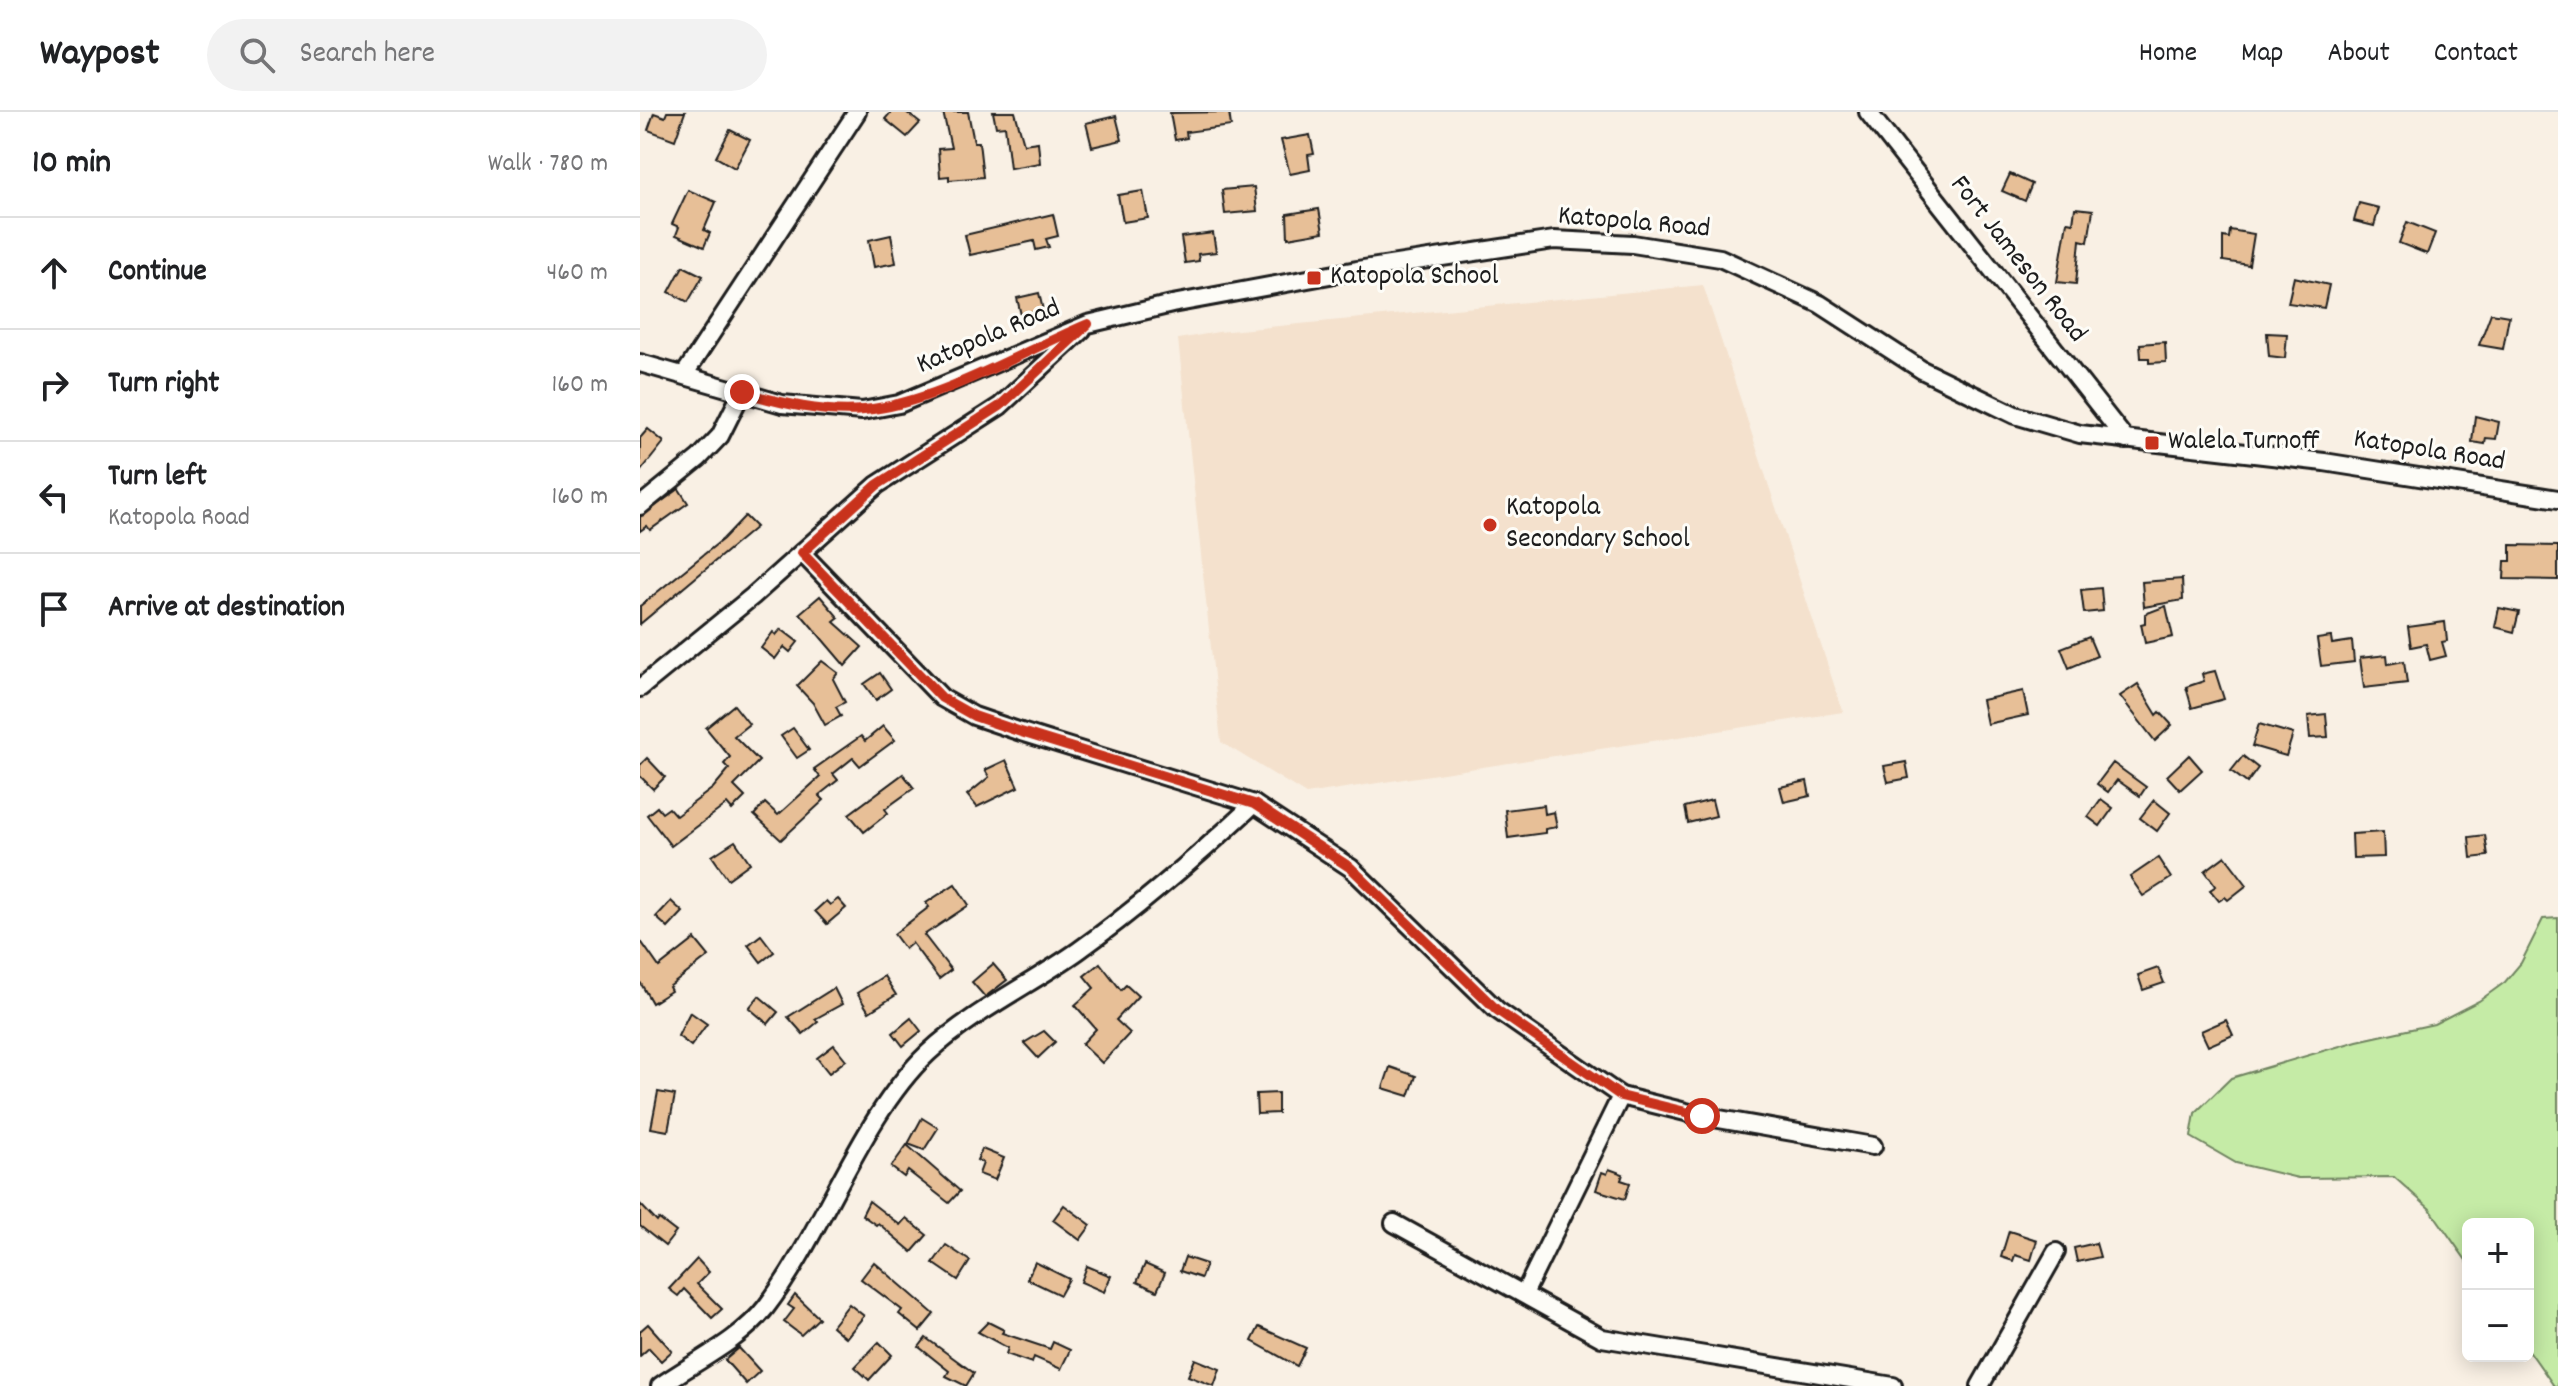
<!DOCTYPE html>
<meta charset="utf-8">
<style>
:root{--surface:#fff;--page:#f2f2f2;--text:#202124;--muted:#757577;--line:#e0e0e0}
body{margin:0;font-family:Dekko,sans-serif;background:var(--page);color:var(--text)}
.controls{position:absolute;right:24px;bottom:24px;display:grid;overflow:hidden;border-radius:12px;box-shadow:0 4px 20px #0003}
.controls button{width:72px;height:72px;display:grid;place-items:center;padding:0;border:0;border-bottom:2px solid var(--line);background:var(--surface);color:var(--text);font:40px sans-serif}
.stop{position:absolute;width:24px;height:24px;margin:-18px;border:6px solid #c8321e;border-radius:50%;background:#fff}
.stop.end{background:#c8321e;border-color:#fff;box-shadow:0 2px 8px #0008}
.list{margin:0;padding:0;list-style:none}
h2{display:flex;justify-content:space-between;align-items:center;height:104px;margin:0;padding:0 32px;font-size:34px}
h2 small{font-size:26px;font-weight:400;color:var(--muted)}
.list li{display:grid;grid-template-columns:52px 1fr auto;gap:24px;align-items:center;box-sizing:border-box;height:112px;padding:0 32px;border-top:2px solid var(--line)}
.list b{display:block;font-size:30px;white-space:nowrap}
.list p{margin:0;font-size:26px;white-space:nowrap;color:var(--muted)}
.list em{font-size:26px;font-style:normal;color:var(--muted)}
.icon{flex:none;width:44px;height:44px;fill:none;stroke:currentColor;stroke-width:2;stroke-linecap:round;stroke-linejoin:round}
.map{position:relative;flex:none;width:1918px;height:1274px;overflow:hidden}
header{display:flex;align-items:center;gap:48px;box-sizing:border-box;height:112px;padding:0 40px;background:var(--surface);border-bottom:2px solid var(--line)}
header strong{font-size:38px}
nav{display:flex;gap:44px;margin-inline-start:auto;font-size:28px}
.search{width:560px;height:72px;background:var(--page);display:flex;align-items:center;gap:20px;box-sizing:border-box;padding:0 28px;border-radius:44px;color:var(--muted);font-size:30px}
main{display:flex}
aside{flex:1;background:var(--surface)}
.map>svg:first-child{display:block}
</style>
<header>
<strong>Waypost</strong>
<div class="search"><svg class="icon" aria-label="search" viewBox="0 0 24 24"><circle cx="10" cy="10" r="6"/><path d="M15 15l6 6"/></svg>Search here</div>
<nav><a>Home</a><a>Map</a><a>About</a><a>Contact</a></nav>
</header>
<main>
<aside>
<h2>10 min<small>Walk · 780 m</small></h2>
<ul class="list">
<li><svg class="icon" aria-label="ahead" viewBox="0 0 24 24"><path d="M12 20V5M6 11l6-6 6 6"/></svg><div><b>Continue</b></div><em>460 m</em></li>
<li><svg class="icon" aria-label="right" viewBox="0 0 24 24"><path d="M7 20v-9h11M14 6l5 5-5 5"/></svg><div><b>Turn right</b></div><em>160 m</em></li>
<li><svg class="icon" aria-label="left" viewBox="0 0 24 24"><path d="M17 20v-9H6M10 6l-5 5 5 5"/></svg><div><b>Turn left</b><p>Katopola Road</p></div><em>160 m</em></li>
<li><svg class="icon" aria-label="arrive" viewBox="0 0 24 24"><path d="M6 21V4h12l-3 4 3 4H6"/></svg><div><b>Arrive at destination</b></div></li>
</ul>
</aside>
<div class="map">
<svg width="1918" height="1274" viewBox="0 0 1918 1274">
<rect width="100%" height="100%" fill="#f9f0e4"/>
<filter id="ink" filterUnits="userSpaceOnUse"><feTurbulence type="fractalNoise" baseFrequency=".0125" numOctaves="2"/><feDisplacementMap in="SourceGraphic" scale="16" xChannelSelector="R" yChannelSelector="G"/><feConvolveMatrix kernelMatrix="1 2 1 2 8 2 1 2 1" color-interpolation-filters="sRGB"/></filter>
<g filter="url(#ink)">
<polygon fill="#f4e1cd" points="1063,173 1203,600 666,682 581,630 538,227 578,220"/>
<polygon fill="#c5eba6" stroke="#708461" stroke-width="2" points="1918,806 1918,1274 1914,1274 1888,1237 1888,1112 1828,1112 1828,1151 1790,1097 1754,1065 1658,1066 1596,1051 1551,1025 1555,1001 1591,966 1717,929 1794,912 1839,889 1865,870 1881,851 1903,807"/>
<g fill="#e7bf97" stroke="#1c1c1c" stroke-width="2">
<polygon points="27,0 45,0 35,28 8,18 14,1 25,5"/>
<polygon points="251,0 266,0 280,11 267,25 245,7"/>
<polygon points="303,0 328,0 334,30 339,30 343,65 309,68 309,64 300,65 298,37 311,36"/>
<polygon points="353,0 375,0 384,32 398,30 400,51 370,56 365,14 356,15"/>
<polygon points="589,0 591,14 546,20 547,26 535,28 530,1"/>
<polygon points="476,4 482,28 452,35 446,11"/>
<polygon points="90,18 110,28 95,56 76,45"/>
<polygon points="670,23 674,42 668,43 670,58 650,62 641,28"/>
<polygon points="1370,62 1392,72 1385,89 1362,79"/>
<polygon points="614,75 617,99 585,102 582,78"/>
<polygon points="48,78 76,90 64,118 70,121 64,135 36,123 39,115 32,112"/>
<polygon points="503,79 508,106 483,110 478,83"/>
<polygon points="1719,91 1739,96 1734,114 1714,109"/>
<polygon points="1435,96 1453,98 1448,130 1440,128 1436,172 1417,170 1427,110 1433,111"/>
<polygon points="679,97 683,120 648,126 647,102"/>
<polygon points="413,102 418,124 406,127 409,135 396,138 394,129 330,143 325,123"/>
<polygon points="1767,110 1795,121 1787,142 1759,131"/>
<polygon points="1590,118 1614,122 1609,153 1583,149 1583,125 1589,126"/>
<polygon points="573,121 576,140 558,142 559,149 545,151 541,125"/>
<polygon points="251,123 256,151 234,155 229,128"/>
<polygon points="43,154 63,164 48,190 29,180"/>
<polygon points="1654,165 1689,173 1684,196 1648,191"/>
<polygon points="399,181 403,198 381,203 377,186"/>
<polygon points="1851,201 1869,204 1863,237 1839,233"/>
<polygon points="1627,221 1647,222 1645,246 1629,244"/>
<polygon points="1525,230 1526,250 1509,251 1509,246 1501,246 1500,232"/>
<polygon points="1835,304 1859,310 1856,327 1846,326 1845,332 1832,330"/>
<polygon points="8,317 24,330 0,360 0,326"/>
<polygon points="39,377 48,391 10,418 7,414 0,419 0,405"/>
<polygon points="105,404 116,415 0,512 0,494 83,427"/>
<polygon points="1871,433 1918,434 1918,468 1864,467 1865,449 1871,449"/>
<polygon points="1542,467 1543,488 1504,495 1502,470"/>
<polygon points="1461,476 1463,499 1444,501 1441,478"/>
<polygon points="180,484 199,506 194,510 222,535 205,554 160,501"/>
<polygon points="1526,494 1533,525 1505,531 1501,512 1505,511 1505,502"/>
<polygon points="1859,496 1879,500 1874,520 1855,515"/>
<polygon points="1805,510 1807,529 1802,530 1806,544 1790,548 1786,532 1771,535 1768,515"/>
<polygon points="141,517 158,530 150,540 144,535 135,547 121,536 133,520 136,523"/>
<polygon points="1449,525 1457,544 1429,556 1421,536"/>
<polygon points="1691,525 1692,532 1712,529 1714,550 1681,554 1677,527"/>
<polygon points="1747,543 1748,552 1764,549 1767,571 1724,576 1720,546"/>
<polygon points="182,549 198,561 193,567 205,590 196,595 201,604 185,613 173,591 157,574"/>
<polygon points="1575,559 1584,587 1552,596 1546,575 1564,569 1562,562"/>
<polygon points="240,561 251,577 236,588 224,572"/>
<polygon points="1498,572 1517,603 1520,600 1532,613 1515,629 1480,584"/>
<polygon points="1383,579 1388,603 1347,612 1342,588"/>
<polygon points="94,593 109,612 94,624 119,649 94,674 105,685 92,698 87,692 31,734 7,703 17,695 22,701 29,696 36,704 73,676 89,657 84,652 90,645 66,616"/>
<polygon points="1686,602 1688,625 1670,626 1668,604"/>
<polygon points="1619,612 1653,622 1646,644 1612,634"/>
<polygon points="243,614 255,628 220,654 213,646 193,662 198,668 179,683 184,688 141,728 114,703 125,691 138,703 180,665 174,657 221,624 225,629"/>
<polygon points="153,616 169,638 157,646 141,624"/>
<polygon points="1549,643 1562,658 1540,678 1527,664"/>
<polygon points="1603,644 1618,656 1607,671 1591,659"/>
<polygon points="7,646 25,665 13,677 0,664 0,653"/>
<polygon points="366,648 378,675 337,695 327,683 349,665 345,658"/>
<polygon points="1266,650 1269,666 1248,670 1244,654"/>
<polygon points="1473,651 1506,675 1500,684 1477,668 1468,680 1457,672"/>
<polygon points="263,662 274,676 245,697 248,701 224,720 209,702"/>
<polygon points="1167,669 1170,684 1144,690 1140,675"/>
<polygon points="1461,687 1473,696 1460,714 1448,705"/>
<polygon points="1072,688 1076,704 1048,711 1045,695"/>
<polygon points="1514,688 1530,701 1517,719 1500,706"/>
<polygon points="904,693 905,702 914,700 917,715 905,717 905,721 868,726 865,698"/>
<polygon points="1743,720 1744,745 1713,746 1712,722"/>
<polygon points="1845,723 1848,744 1831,746 1829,725"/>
<polygon points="95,729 110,751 88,767 72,744"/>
<polygon points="1585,744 1607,773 1588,788 1585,785 1579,789 1570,778 1576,774 1565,759"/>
<polygon points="1518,746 1531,766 1503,784 1490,765"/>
<polygon points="315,772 329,793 284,823 311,858 299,867 272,831 265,837 254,822 289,795 286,791"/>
<polygon points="198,787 206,796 187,812 175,799 186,789 190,793"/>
<polygon points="31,789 43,800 28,816 16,805"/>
<polygon points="121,823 134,840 121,850 108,833"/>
<polygon points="55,827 69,844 29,875 31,879 12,891 0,870 0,828 19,855"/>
<polygon points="460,851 481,878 486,873 498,884 476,908 490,921 462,951 442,932 456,917 435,893 454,876 444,864"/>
<polygon points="353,852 367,868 345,885 332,870"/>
<polygon points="1518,856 1524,871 1503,878 1498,863"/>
<polygon points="244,864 256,883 229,900 217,881"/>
<polygon points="194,876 202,892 175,907 178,910 163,922 148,905"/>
<polygon points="119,884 138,900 128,912 109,896"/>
<polygon points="50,900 67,912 51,934 38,924"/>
<polygon points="271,906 281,919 263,934 253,921"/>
<polygon points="1586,908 1593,923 1568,934 1561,919"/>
<polygon points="404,919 415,930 398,946 384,931"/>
<polygon points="194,933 206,948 189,961 177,946"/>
<polygon points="750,955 776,964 769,984 743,976"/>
<polygon points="18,980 35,983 28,1019 11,1016"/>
<polygon points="638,981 638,1001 617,1002 616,982"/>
<polygon points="282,1006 298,1016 284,1038 268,1032"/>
<polygon points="267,1033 320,1079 309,1091 268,1059 264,1065 251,1055"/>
<polygon points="342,1037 364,1046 355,1068 339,1062 343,1051 337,1048"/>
<polygon points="969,1057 983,1062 981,1068 990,1071 985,1087 956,1078 962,1060 967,1062"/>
<polygon points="229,1089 260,1113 266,1106 287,1123 272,1140 238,1111 236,1113 222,1103"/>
<polygon points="0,1092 17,1110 19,1107 36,1120 25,1134 0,1114"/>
<polygon points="424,1093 451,1113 440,1128 413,1108"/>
<polygon points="1369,1119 1397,1128 1391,1148 1375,1143 1373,1149 1361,1145"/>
<polygon points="1456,1131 1460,1145 1437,1150 1434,1136"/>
<polygon points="306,1133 330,1149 318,1168 293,1151"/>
<polygon points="545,1145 566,1152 561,1166 540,1159"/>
<polygon points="57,1147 69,1160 57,1172 82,1197 72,1206 44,1177 38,1184 29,1177"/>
<polygon points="234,1150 294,1202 280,1219 259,1202 262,1198 221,1167"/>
<polygon points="395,1150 429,1167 420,1183 387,1167"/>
<polygon points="505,1152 525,1161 517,1179 497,1170"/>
<polygon points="447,1154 471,1164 464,1180 441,1170"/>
<polygon points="155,1183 179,1206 161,1223 144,1210 154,1197 148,1193"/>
<polygon points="209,1192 224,1204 206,1226 192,1214"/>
<polygon points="348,1210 364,1218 362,1221 410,1237 413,1230 430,1238 421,1257 394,1245 392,1251 366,1242 368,1236 338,1220"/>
<polygon points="8,1212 32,1239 21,1249 9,1236 0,1244 0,1219"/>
<polygon points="619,1215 666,1236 657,1254 612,1229"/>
<polygon points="286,1226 334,1261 326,1274 306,1264 309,1259 279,1235"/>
<polygon points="239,1230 252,1243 229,1268 215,1255"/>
<polygon points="99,1236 120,1259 106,1272 85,1248"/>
<polygon points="555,1247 580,1257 574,1274 548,1264"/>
</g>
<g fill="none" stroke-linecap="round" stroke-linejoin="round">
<g stroke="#1c1c1c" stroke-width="22">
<g id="minor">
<polyline points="1228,0 1486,328"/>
<polyline points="0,251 142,292 222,299 259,292 448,212 532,192 717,158 914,128 993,132 1080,146 1180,192 1282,258 1375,303 1440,322 1684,350 1918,387"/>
<polyline points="44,263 217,0"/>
<polyline points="0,394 59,346 80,324 102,280"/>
<polyline points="162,441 302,586 334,604 381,620 614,692 711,756 857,898 981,984 1062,1004 1233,1034"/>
<polyline points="0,576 113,484 237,373 360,294 442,218"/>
<polyline points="754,1111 962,1226 1253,1274"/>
<polyline points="885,1180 981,984"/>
<path d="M20 1274C54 1250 100 1229 126 1195 184 1119 221 1004 288 941 332 900 390 873 438 839 501 794 558 744 614 692"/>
<polyline points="1340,1274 1416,1140"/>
</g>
</g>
<use href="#minor" stroke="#fdfcf7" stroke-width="16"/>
</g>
</g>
<g fill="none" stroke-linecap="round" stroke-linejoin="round" filter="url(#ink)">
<path stroke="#c8321e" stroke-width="10" d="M102 280C141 291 184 302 224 298 295 292 381 240 448 212L360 294 237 373 162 441 302 586 334 604 381 620 614 692 711 756 857 898 981 984 1062 1004"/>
</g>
<g fill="#c8321e" stroke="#fdfcf7" stroke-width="3">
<rect x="666" y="158" width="16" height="16" rx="4"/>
<rect x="1504" y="323" width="16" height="16" rx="4"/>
<circle cx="850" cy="413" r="8"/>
</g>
<g text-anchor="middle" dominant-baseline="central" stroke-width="6" stroke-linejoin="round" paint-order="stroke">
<g font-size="28" fill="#1c1c1c" stroke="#fdfcf7">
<text transform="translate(994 112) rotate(5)">Katopola Road</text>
<text transform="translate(1377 148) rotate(52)">Fort Jameson Road</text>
<text transform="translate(349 226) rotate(-23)">Katopola Road</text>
<text transform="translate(1789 340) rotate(9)">Katopola Road</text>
</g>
<g font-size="28" fill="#1c1c1c" stroke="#fdfcf7" text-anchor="start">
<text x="690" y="166">Katopola School</text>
<text x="1528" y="331">Walela Turnoff</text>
<text x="866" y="397">Katopola<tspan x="866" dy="32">Secondary School</tspan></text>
</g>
</g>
</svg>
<div class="controls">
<button>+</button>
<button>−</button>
</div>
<div class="stop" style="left:1062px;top:1004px"></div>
<div class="stop end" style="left:102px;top:280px"></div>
</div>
</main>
